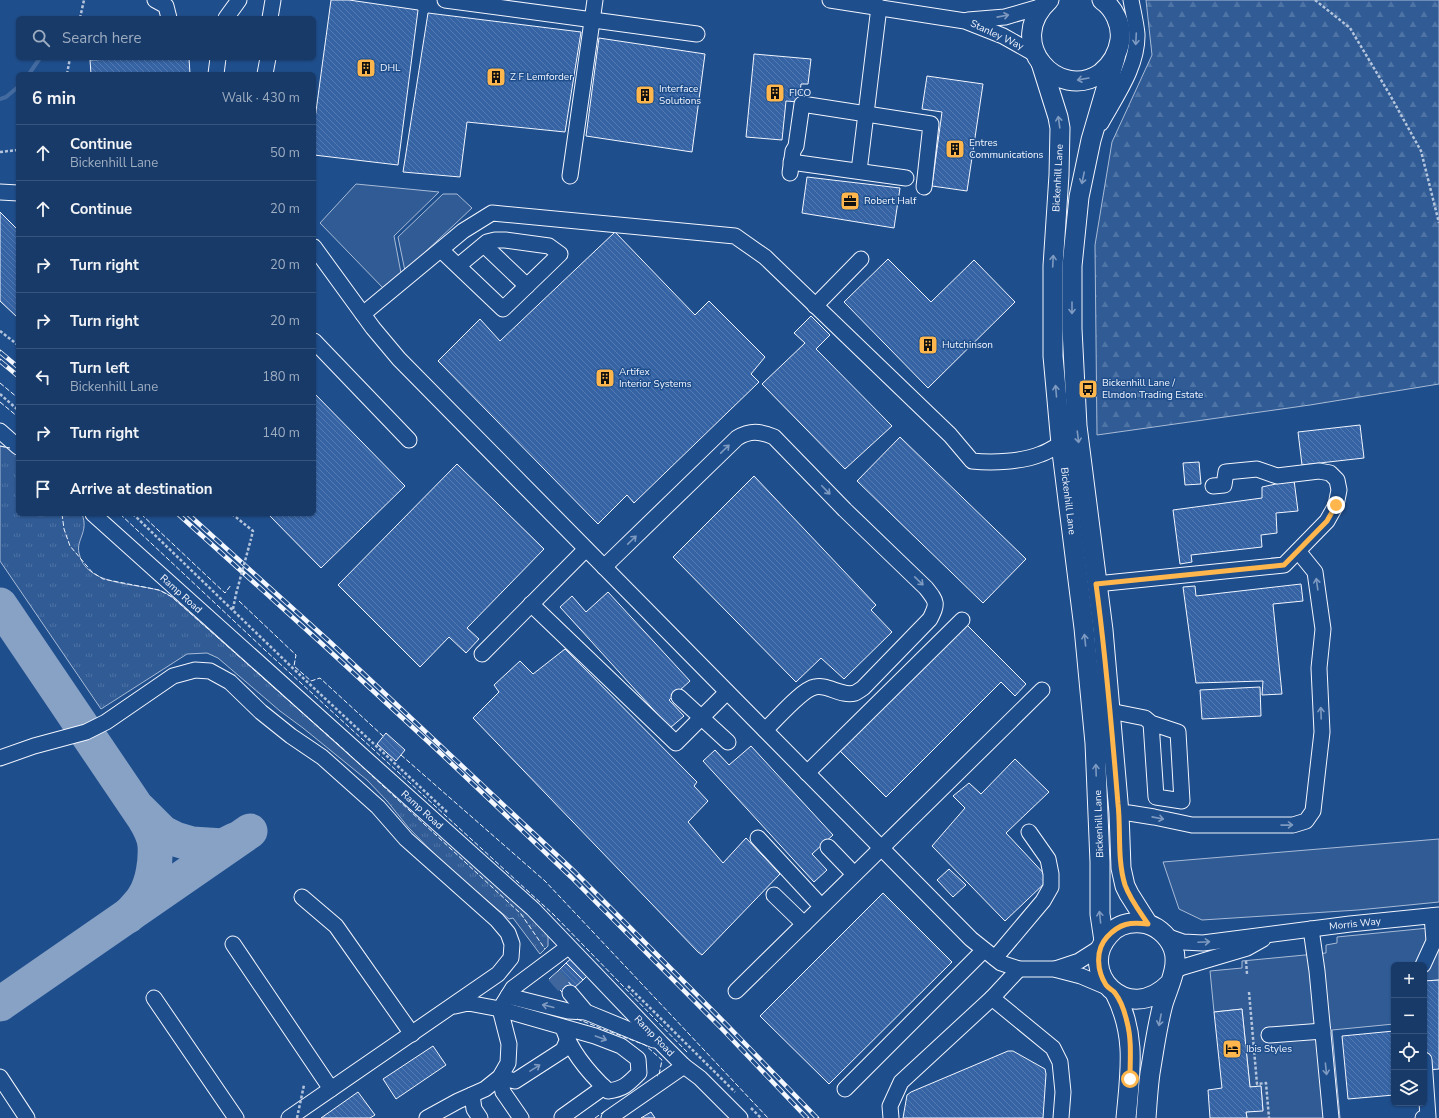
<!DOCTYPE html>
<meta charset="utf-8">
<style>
:root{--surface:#173a69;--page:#20416f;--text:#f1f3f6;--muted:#9eadc0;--line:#36547d}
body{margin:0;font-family:"Nunito Sans",sans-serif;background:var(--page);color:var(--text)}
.controls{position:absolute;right:12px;bottom:12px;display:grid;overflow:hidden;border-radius:6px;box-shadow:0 1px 3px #0004}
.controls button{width:36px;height:36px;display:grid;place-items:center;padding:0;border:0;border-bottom:1px solid var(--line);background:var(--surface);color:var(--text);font:20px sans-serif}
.stop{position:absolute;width:12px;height:12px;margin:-9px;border:3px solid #ffb74d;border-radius:50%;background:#fff}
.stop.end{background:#ffb74d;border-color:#fff;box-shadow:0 1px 4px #0008}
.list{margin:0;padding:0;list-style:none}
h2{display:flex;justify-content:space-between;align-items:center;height:52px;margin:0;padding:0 16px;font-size:17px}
h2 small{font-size:13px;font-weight:400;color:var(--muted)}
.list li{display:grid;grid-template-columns:26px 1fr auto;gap:12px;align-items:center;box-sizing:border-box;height:56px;padding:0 16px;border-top:1px solid var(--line)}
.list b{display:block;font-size:15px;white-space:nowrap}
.list p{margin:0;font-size:13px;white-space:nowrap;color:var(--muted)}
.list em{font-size:13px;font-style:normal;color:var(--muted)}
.icon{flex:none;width:22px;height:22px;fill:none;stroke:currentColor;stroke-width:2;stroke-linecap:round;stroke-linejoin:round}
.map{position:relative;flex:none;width:1439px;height:1118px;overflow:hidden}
.search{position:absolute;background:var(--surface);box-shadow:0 1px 3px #0004;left:16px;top:16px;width:300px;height:44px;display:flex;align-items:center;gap:10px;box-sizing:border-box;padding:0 14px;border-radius:6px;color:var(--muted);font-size:15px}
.panel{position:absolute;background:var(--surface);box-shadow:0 1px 3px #0004;left:16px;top:72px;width:300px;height:444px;border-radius:6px}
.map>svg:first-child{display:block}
</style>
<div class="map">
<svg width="1439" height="1118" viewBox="0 0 1439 1118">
<defs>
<pattern id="grass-tufts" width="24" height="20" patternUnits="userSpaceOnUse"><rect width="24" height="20" fill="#305b95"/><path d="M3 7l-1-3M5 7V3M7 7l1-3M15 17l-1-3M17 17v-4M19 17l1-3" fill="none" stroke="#4e73a5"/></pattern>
<pattern id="forest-firs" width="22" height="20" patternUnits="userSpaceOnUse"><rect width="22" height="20" fill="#305b95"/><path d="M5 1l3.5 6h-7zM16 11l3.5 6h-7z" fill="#4e73a5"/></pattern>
<pattern id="building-back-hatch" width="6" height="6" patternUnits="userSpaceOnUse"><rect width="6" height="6" fill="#3563a3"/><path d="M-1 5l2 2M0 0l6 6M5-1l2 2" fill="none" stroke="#537ab1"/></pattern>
</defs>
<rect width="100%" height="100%" fill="#1f4e8c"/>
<path fill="url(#grass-tufts)" stroke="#a8bbd7" d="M0 446 12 449 18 454V514H82C89 532 76 539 79 553 85 585 133 583 158 590 163 591 167 594 172 597L340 746 480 865 545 929 548 937V946L540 954 513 918 509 919 445 865 408 827 387 801 367 780 303 728 280 711 218 658 207 653 187 654 101 709 0 561Z"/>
<polygon fill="url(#forest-firs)" stroke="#a8bbd7" points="1146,0 1439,0 1439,384 1310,405 1097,435 1095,245 1112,142 1152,55"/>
<g fill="#305b95" stroke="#a8bbd7">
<polygon points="356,184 439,192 394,236 401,273 384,289 320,223"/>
<polygon points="443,194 457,194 472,208 405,271 398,237"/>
<polygon points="1439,839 1439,902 1358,910 1202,920 1179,909 1163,862"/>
<polygon points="1439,927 1439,980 1424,981 1424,965 1394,965 1394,1024 1332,1030 1340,1118 1247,1118 1246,1112 1263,1110 1261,1086 1250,1087 1242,1009 1214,1012 1210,971 1242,968 1242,961 1326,953 1326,945 1337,943 1337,937"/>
</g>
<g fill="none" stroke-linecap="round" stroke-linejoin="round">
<g stroke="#446ba0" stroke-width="4">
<polyline points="29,74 40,58"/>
<polyline points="0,99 6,97 18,87"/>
</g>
<g stroke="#88a2c6" stroke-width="35">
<path d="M0 605 144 818C149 826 154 835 155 845 156 861 153 883 144 897 140 904 133 910 128 916"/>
<polyline points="141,811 163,833 175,839 192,844 223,846 235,840"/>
<polyline points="0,1004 250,831"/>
</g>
</g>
<g fill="url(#building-back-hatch)" stroke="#f2f6ff">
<polygon points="331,0 349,0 418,10 398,165 314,155 314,126"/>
<polygon points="428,13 581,32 565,132 467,122 460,177 403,172"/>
<polygon points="599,38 705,54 692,152 586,136"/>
<polygon points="754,54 811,59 808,84 801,84 799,102 786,101 782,140 746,137"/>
<polygon points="140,58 189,58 190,74 91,74 90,60"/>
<polygon points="927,76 983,84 967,191 932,186 942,112 922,109"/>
<polygon points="807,177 900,188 894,228 802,213"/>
<polygon points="0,212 18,230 18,318 0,301"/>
<polygon points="615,232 695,315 709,301 765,357 751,374 759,382 634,503 627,495 598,524 438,361 480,319 500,341"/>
<polygon points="888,259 931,302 974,260 1015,302 928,388 844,302"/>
<polygon points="811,316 830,335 816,349 892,426 845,469 762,384 805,343 794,333"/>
<polygon points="314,393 405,486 321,568 268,514 314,514"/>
<polygon points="1360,425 1364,458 1302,465 1298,432"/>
<polygon points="900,437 1026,559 983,603 857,481"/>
<polygon points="1199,462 1201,484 1185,485 1183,463"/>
<polygon points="457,464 544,549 467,628 479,639 466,653 449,637 420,667 338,585"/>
<polygon points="754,476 876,605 871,610 892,632 844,679 821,658 796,682 673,557"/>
<polygon points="1294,480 1298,511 1276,513 1277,533 1261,535 1262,547 1191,555 1192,562 1180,564 1173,510 1262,498 1262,487"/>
<polygon points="1301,584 1303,601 1273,604 1282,694 1262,695 1263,681 1196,683 1183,587 1195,586 1196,596"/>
<polygon points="608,592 690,681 669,700 684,716 670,728 560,607 572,596 586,612"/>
<polygon points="967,625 1026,684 1015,696 1001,682 886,797 840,751"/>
<polygon points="565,649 697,782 694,786 708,801 688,822 723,863 746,838 780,874 702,955 698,952 473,718 499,692 494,685 520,661 533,674"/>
<polygon points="1260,687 1261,716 1202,719 1200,690"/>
<polygon points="386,733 405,750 396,761 377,744"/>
<polygon points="751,746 833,835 812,854 827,870 814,882 703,761 715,750 729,765"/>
<polygon points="1015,759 1049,792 1006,833 1049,879 1005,921 932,846 965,808 953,796 969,783 981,794"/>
<polygon points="949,869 966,885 953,897 937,880"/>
<polygon points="883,893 952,962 829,1084 760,1016"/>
<polygon points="575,955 591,972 583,980 566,963"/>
<polygon points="566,963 583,980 574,988 558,971"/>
<polygon points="558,971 574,988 566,996 549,979"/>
<polygon points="1439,980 1439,1069 1428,1070 1424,1018 1424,981"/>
<polygon points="1242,1009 1250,1087 1261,1086 1263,1111 1246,1112 1247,1118 1210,1118 1208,1090 1222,1088 1214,1012"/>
<polygon points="1394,1031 1394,1095 1348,1099 1342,1036"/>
<polygon points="433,1046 446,1065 396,1099 383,1079"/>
<polygon points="1008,1051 1013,1051 1045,1069 1046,1074 1043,1118 903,1118 907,1095 911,1092"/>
<polygon points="358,1092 375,1115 370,1118 321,1118"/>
<polygon points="651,1112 655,1118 641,1118"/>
</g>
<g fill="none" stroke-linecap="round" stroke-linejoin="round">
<polyline stroke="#3f679d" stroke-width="15" stroke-dasharray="15 8" stroke-linecap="butt" points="554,975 570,993"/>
<g stroke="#f2f6ff" stroke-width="17">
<g id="minor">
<polyline points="155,0 166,6 169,18"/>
<polyline points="445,0 697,34"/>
<polyline points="830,0 965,21 1003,36 1035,54"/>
<polyline points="226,18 239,0"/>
<polyline points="270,18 273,0"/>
<polyline points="968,20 1005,17 1043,6"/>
<polyline points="216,74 218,58"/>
<polyline points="265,74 268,58"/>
<path d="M1101 123C1116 96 1138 66 1137 34 1136 23 1133 11 1131 0"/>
<polyline points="791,162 906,178"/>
<polyline points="859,171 879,7"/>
<polyline points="790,173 793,151 796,146 802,104 931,124 924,187"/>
<polyline points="570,176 595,0"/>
<polyline points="0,192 18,193"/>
<polyline points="484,245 527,286"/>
<polyline points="314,247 373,328 399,359 971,939 1001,963 1019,969 1054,969 1081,976 1107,987"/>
<polyline points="441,250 503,309 560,254 549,246 505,240 495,240 487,242 458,266"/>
<polyline points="815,306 861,259"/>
<path d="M363 314 463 231 492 213 735 236 765 257 950 435 972 461C992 463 1022 462 1041 454 1048 452 1054 447 1061 444"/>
<polyline points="314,341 409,440"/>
<polyline points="0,431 18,447"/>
<polyline points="93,514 533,909 661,1043 684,1066 700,1078 740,1118"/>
<path d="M604 567 737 438C750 430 760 431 774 437L845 510 926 588C937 602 938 603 930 619L863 688C860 690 857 692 855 693 841 697 828 684 815 687 802 689 776 720 765 730"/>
<polyline points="1096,584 1284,565 1327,521 1336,505 1339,490 1337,480 1330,473 1319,471 1277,476 1257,469 1226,472 1224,485 1213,486"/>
<polyline points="531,604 676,743 727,692"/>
<polyline points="482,654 586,549"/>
<polyline points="679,697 728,742"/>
<polyline points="1110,711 1145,718 1151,723 1156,797 1182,801 1178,732 1151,723"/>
<polyline points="0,758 34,746 86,732 106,722 173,676 195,670 210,671 230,682 261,712 291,736 322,757 378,807 406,839 497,920 508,933 512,944 511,958 498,974 289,1118"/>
<polyline points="807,773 962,620"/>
<polyline points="1119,813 1129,813 1154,817 1192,825 1293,825 1306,821 1313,811 1322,732 1319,668 1323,629 1315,572 1298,551"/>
<polyline points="758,838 821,906"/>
<polyline points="828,847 854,874"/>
<polyline points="774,895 804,924"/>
<polyline points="302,897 336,926 412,1034"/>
<polyline points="1311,929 1317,971 1331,1118"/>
<polyline points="1166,936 1183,942 1203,943 1350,924 1439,915"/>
<polyline points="233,944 331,1089"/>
<polyline points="995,958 1043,901 1051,887 1051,874 1048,859 1029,832"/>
<polyline points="1423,965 1434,941 1432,916"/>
<polyline points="1055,969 1079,961 1101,947"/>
<polyline points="1174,971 1183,967 1247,948 1263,939"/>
<polyline points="736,991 1042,690"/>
<polyline points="570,993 586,1012 654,1040"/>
<polyline points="508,996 568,1011 586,1012"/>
<polyline points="154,998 236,1118"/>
<polyline points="992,998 1053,1048 1060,1062 1063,1092 1061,1118"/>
<path d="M455 1006 468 1003 500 1009 595 1036 621 1046 638 1059 639 1073C628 1084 624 1089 608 1091 590 1074 571 1052 563 1028"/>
<polyline points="1269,1035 1323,1031"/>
<polyline points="0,1077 27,1118"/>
<polyline points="845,1089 984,950"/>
<polyline points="472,1095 474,1109 480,1118"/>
<polyline points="562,1117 604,1087"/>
<polyline points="427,1118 458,1101 485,1089 500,1077 508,1063 509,1044 500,1009 513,988 568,947"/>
<polyline points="521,1118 503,1092 500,1077 515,1081 563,1050 567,1041"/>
<polyline points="609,1118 684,1066"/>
<polyline points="891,1118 890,1106 901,1082 992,998 1019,969"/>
<polyline points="1423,1118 1428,1117 1424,1060"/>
</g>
</g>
<g stroke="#f2f6ff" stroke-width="21">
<g id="major">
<path d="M1049 0C1003 42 1058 103 1101 73 1112 64 1118 54 1120 40 1122 25 1114 8 1102 0"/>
<polyline points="1115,58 1091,140 1079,197 1072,266 1072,329 1077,426 1103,630 1119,813 1121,868 1125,886 1129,894 1148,924"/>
<polyline points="1041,63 1058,117 1060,128 1059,175 1053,266 1053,356 1061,444 1084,628 1095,743 1100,862 1100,914 1104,941"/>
<path d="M1115 993C1137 1036 1130 1073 1126 1118"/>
<path d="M1146 1118C1147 1103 1148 1088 1150 1073 1154 1050 1157 1026 1163 1004 1168 987 1180 966 1173 948 1168 935 1155 924 1141 923 1128 922 1117 925 1109 935 1076 971 1127 1027 1170 983"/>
</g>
</g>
<g stroke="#b3c4dc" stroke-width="2.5" stroke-dasharray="3 2" stroke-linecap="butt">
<polyline points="1315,0 1350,28 1390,95 1421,151 1439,223"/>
<polyline points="80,18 84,0"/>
<polyline points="67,74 70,58"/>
<polyline points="0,152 18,150"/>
<polyline points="0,331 18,345"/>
<polyline points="0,394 18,410"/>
<polyline points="133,514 302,677 447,812"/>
<polyline points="232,514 253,531 251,539"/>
<polyline points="233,609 236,594"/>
<polyline points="1246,961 1247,974"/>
<polyline points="628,986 735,1092"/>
<polyline points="1249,992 1257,1084 1266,1083 1269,1118"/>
<polyline points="751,1108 761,1118"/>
</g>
<use href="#minor" stroke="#1f4e8c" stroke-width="15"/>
<use href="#major" stroke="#1f4e8c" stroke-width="19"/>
<g stroke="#f2f6ff" stroke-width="4.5">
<g id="rail">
<polyline points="0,352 18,367"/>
<polyline points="0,361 18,376"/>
<polyline points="178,514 321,643 435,748 571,877 723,1030 807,1118"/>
<polyline points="188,514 330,642 575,872 728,1026 817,1118"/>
</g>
</g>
<use href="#rail" stroke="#1f4e8c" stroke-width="3" stroke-dasharray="9" stroke-linecap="butt"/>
<g stroke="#b3c4dc" stroke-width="2.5" stroke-dasharray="3 2" stroke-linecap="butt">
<polyline points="236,594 251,539"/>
<polyline points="297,1118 304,1085"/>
</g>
<g stroke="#f2f6ff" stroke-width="1" stroke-dasharray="5 2" stroke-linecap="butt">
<polyline points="0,383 18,398"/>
<polyline points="0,402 18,417"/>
<polyline points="0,446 10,448"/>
<polyline points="62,514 64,529 70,546 92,572 103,579 159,590 172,597 340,746 521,914 545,949"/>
<polyline points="120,514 266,651 554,915 688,1053"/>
<polyline points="141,514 225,593 231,585"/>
<polyline points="239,601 296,655 294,666 311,681 320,678 383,736"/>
<polyline points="401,755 545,881 768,1118"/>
<polyline points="577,1019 645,1045 662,1060 659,1075 657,1076"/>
<polyline points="595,1118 605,1111"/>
</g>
</g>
<defs><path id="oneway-shaft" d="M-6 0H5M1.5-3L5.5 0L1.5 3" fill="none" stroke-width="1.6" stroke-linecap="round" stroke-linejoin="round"/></defs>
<g stroke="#7e9ac0">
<use href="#oneway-shaft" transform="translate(1003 16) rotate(-11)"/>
<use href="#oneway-shaft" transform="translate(1136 39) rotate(93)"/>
<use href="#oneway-shaft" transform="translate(1083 79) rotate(170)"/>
<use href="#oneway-shaft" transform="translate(1059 122) rotate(-98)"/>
<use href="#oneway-shaft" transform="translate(1083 178) rotate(102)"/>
<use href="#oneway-shaft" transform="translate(1053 261) rotate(-87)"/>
<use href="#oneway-shaft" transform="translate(1072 308) rotate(90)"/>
<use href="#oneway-shaft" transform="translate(1056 391) rotate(-95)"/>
<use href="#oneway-shaft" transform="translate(1078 437) rotate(83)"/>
<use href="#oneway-shaft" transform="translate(725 449) rotate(-44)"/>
<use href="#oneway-shaft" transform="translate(826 490) rotate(46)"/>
<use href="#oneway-shaft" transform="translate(632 540) rotate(-44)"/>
<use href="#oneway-shaft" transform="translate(919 581) rotate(44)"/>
<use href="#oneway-shaft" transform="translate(1317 584) rotate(-98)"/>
<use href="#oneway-shaft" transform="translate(1085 640) rotate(-96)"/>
<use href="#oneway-shaft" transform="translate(1321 713) rotate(-92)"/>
<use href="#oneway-shaft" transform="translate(1096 770) rotate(-92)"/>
<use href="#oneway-shaft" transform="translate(1158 818) rotate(11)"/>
<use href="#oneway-shaft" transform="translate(1287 825) rotate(-1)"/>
<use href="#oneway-shaft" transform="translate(1100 917) rotate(-96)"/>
<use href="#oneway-shaft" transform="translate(1204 942) rotate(-3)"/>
<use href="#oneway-shaft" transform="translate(548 1006) rotate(-166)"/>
<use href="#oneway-shaft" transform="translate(1160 1020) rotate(101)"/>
<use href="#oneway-shaft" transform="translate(601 1038) rotate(20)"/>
<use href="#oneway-shaft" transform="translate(535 1068) rotate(-32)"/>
<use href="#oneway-shaft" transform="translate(1326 1069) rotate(84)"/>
</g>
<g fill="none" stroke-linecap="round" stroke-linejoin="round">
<path stroke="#ffb74d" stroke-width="5" d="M1130 1079C1130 1060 1132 1040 1127 1022 1125 1013 1121 1001 1115 993 1113 990 1109 989 1106 985 1097 971 1095 950 1107 937 1120 923 1130 922 1148 924 1140 912 1130 899 1125 885 1117 859 1121 830 1118 804 1112 730 1106 657 1096 584L1284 565 1327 521 1336 505"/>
</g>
<defs>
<g id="building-square" transform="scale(1)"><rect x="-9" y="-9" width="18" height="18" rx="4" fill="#ffb74d" stroke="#1f4e8c"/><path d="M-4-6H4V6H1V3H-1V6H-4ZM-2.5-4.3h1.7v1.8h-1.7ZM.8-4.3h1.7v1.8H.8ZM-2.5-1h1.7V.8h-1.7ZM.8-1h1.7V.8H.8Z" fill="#111"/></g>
<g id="office-square" transform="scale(1)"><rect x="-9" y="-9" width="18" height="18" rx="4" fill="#ffb74d" stroke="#1f4e8c"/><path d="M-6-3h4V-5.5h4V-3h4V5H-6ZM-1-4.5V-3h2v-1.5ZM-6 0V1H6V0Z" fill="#111"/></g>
<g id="bus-square" transform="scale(1)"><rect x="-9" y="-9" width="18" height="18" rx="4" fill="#ffb74d" stroke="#1f4e8c"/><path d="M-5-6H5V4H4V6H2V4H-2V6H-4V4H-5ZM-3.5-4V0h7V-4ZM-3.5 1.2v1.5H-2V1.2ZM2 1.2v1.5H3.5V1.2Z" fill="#111"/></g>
<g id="hotel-square" transform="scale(1)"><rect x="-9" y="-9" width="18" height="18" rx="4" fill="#ffb74d" stroke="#1f4e8c"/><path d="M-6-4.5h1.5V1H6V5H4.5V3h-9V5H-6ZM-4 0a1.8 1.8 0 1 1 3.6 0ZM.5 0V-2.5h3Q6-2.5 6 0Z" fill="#111"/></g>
</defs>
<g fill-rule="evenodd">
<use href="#building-square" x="366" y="68"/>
<use href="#building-square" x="496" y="77"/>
<use href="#building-square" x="775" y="93"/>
<use href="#building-square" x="645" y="95"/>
<use href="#building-square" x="955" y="149"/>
<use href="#office-square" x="850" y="201"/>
<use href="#building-square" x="928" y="345"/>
<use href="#building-square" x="605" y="378"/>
<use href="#bus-square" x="1088" y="389"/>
<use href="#hotel-square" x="1232" y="1049"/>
</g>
<g text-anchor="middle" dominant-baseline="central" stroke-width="3" stroke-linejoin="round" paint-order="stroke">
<g font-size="10" fill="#f2f6ff" stroke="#1f4e8c">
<text transform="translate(997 35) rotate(25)">Stanley Way</text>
<text transform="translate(1058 178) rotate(-87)">Bickenhill Lane</text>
<text transform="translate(1068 501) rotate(83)">Bickenhill Lane</text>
<text transform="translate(181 594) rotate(42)">Ramp Road</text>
<text transform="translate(422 810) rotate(42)">Ramp Road</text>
<text transform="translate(1099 824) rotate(-92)">Bickenhill Lane</text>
<text transform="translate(1355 924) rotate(-6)">Morris Way</text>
<text transform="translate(654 1036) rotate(46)">Ramp Road</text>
</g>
<g font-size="10" fill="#f2f6ff" stroke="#1f4e8c" text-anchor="start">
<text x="380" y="68">DHL</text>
<text x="510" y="77">Z F Lemforder</text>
<text x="659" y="89">Interface<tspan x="659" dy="12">Solutions</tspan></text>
<text x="789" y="93">FICO</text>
<text x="969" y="143">Entres<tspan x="969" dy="12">Communications</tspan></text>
<text x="864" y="201">Robert Half</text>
<text x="942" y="345">Hutchinson</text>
<text x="619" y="372">Artifex<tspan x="619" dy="12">Interior Systems</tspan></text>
<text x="1102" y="383">Bickenhill Lane /<tspan x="1102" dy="12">Elmdon Trading Estate</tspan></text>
<text x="1246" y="1049">Ibis Styles</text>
</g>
</g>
</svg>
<div class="controls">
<button>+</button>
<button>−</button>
<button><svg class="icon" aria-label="locate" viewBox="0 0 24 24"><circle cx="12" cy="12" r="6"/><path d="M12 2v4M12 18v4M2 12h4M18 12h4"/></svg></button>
<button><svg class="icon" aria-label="layers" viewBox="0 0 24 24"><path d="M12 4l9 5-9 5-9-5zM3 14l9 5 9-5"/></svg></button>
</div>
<div class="stop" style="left:1130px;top:1079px"></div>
<div class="stop end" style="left:1336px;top:505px"></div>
<div class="search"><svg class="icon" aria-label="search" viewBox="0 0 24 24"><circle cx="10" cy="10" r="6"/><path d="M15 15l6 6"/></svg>Search here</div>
<section class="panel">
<h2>6 min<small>Walk · 430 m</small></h2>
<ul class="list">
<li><svg class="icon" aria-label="ahead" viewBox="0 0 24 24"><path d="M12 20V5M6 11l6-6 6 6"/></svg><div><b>Continue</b><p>Bickenhill Lane</p></div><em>50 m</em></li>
<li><svg class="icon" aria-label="ahead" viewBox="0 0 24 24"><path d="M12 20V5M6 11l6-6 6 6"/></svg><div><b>Continue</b></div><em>20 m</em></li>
<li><svg class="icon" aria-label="right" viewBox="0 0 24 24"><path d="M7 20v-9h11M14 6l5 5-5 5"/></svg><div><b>Turn right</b></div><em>20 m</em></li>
<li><svg class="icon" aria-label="right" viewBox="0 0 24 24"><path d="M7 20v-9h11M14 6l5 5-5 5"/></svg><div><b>Turn right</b></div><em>20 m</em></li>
<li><svg class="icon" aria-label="left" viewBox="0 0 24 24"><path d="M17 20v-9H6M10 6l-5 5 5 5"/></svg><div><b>Turn left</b><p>Bickenhill Lane</p></div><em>180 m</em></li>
<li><svg class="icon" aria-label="right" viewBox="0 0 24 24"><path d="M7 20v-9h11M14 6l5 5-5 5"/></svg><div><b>Turn right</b></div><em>140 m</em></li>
<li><svg class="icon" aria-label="arrive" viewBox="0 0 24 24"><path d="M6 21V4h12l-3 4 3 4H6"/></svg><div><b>Arrive at destination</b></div></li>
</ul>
</section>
</div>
